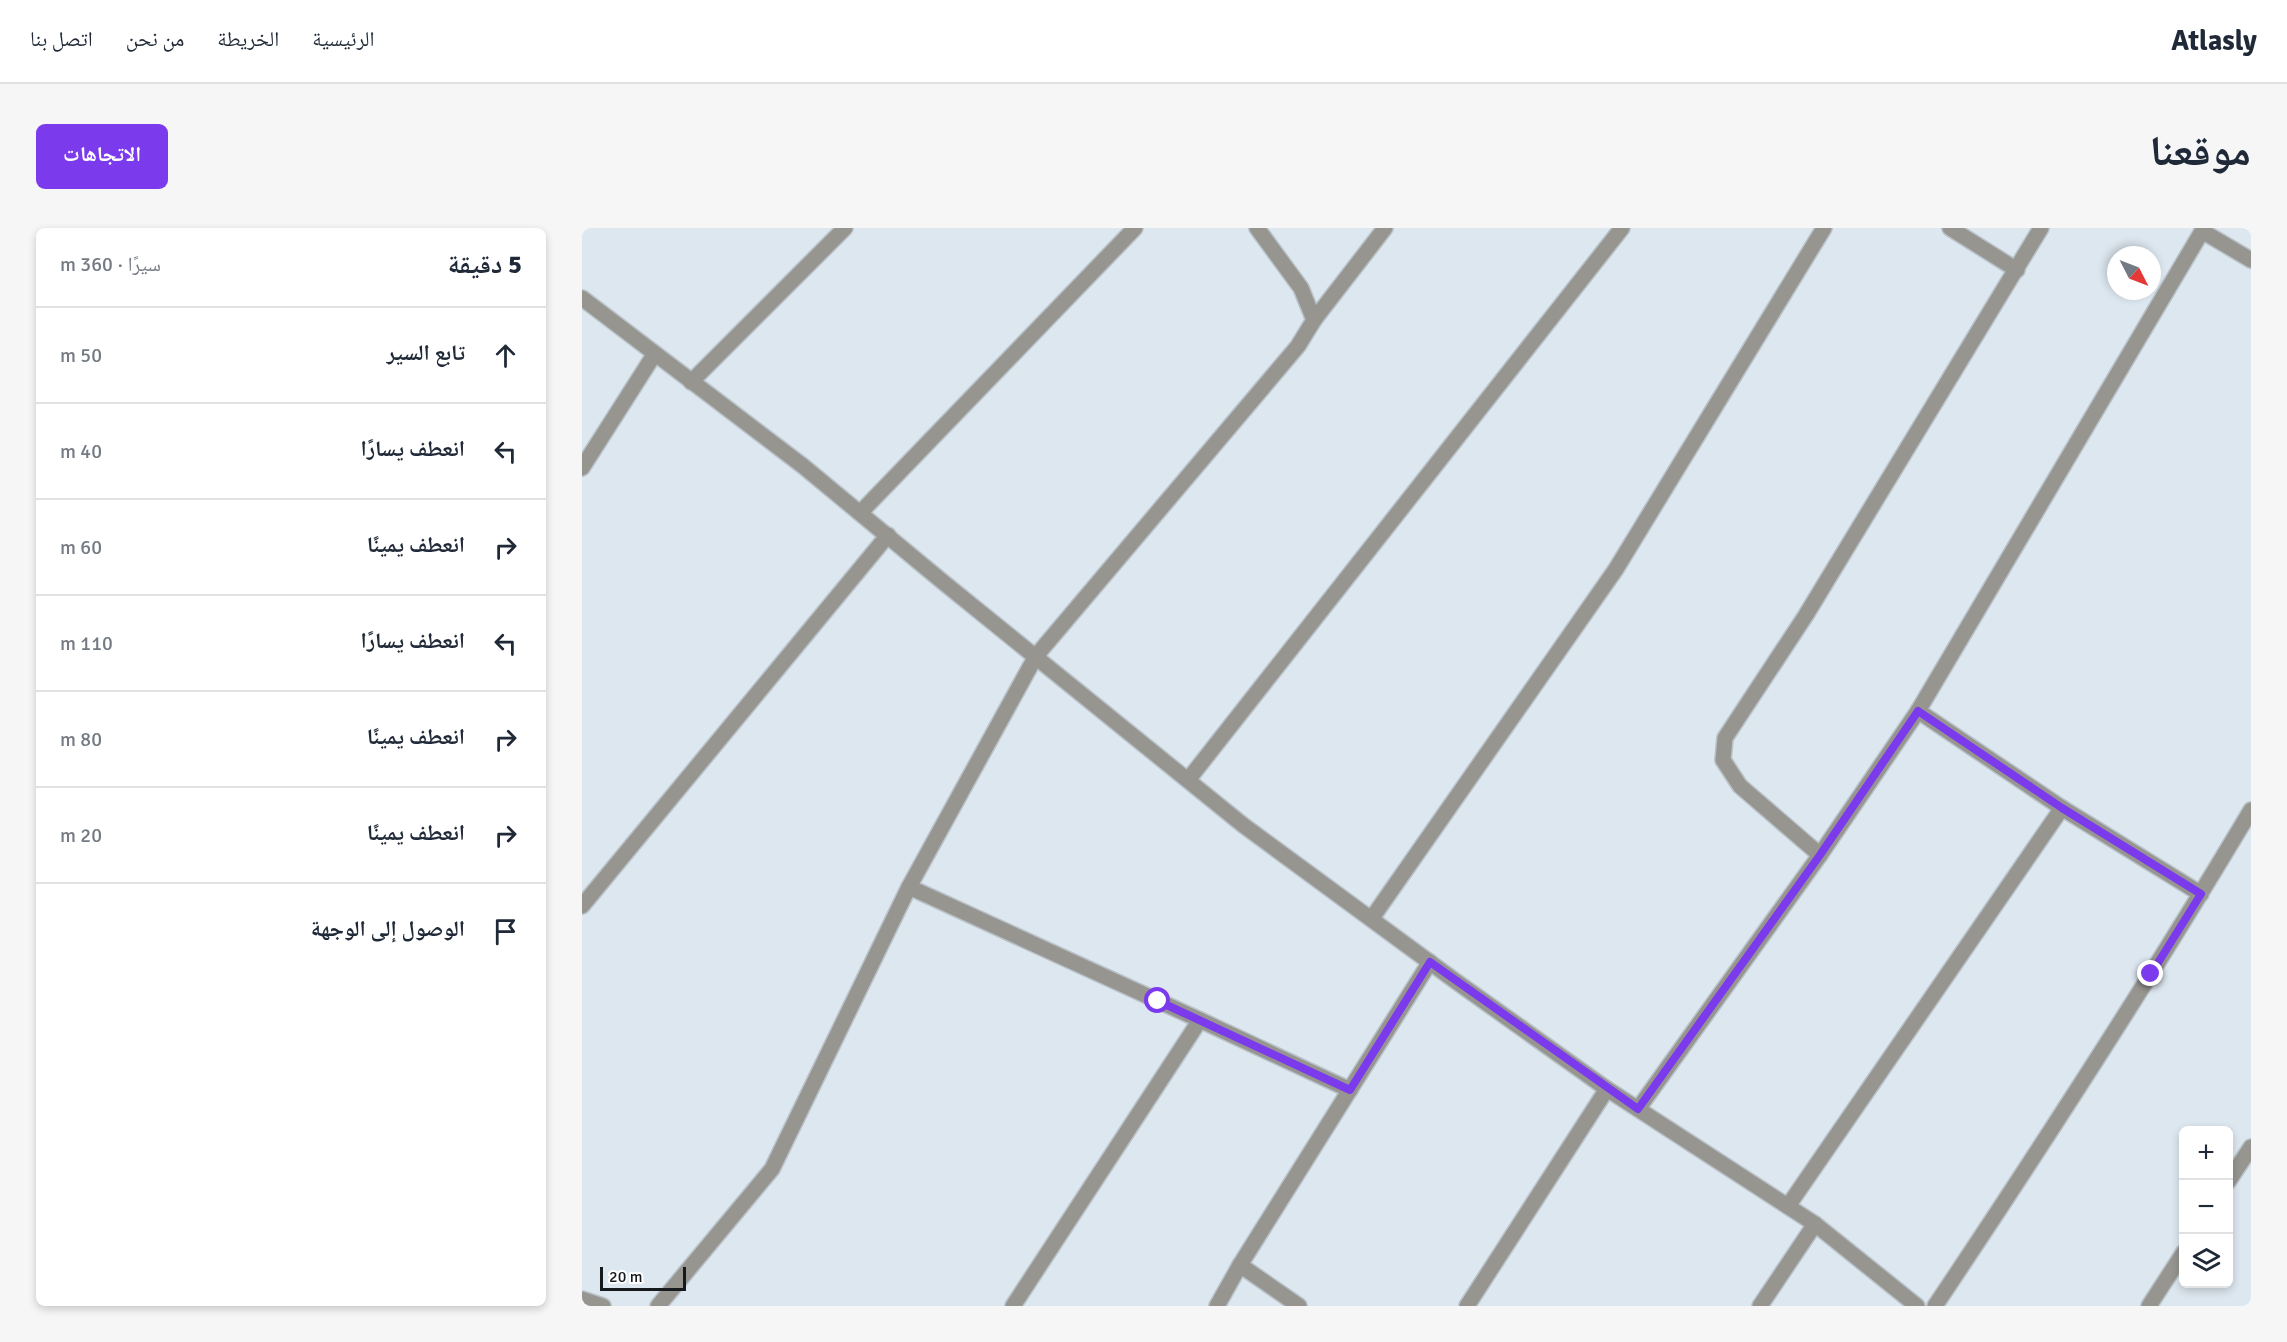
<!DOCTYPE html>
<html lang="ar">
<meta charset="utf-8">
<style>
:root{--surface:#fff;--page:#f6f6f7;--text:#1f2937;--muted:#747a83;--line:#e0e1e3;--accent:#7c3aed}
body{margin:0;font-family:Signika,"Noto Naskh Arabic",sans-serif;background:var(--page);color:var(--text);direction:rtl}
.controls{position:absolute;right:18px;bottom:18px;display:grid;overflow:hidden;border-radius:9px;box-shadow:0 3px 9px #0003}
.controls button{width:54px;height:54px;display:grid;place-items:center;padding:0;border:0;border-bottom:2px solid var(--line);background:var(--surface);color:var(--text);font:30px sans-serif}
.compass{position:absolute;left:1525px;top:18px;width:54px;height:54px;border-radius:50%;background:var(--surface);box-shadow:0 3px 9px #0003;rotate:132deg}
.scale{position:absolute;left:18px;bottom:15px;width:86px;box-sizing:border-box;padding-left:6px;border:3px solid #171a1d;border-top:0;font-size:16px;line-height:21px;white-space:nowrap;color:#171a1d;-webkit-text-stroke:4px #fff;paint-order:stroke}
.stop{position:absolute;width:18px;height:18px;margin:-14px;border:4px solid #7c3aed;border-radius:50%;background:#fff}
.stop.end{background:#7c3aed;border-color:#fff;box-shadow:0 2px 6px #0008}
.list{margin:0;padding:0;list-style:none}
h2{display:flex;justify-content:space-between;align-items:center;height:78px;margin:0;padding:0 24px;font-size:26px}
h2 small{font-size:20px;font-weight:400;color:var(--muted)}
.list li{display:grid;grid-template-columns:39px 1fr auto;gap:18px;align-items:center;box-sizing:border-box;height:96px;padding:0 24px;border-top:2px solid var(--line)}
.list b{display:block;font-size:22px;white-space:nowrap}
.list em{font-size:20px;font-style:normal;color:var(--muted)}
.icon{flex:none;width:33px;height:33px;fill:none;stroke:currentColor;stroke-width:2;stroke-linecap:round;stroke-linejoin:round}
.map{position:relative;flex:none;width:1669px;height:1078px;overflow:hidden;direction:ltr;border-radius:9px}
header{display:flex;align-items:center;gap:36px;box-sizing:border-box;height:84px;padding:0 30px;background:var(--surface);border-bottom:2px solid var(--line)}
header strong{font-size:28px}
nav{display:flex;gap:33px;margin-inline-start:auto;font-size:21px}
.intro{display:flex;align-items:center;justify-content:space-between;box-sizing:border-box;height:144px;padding:0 36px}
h1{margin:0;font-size:42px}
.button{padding:15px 27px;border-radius:9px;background:var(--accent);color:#fff;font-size:21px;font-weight:700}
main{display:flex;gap:36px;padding:0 36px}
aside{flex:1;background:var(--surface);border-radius:9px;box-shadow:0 3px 9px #0003}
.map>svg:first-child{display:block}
</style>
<header>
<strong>Atlasly</strong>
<nav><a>الرئيسية</a><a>الخريطة</a><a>من نحن</a><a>اتصل بنا</a></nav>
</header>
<div class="intro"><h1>موقعنا</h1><a class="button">الاتجاهات</a></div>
<main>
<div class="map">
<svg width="1669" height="1078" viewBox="0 0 1669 1078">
<rect width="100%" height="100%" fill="#dde7ef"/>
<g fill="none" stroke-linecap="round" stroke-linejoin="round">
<g stroke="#b9c2c9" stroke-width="18">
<g id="street">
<polyline points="1368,0 1435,42"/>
<polyline points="1620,3 1669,32"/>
<polyline points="0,70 221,238 361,354 661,597 872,752 1025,861 1233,996 1335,1078"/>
<polyline points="732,92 803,0"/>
<polyline points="109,154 263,0"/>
<polyline points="0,240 72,127"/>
<polyline points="278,285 553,0"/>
<polyline points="1336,483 1480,580 1619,666"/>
<polyline points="606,552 1040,0"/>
<polyline points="1238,627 1158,558 1141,532 1143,510 1224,387 1459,0"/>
<polyline points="327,659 618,792"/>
<polyline points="0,678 306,307"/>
<polyline points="790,690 1034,341 1242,0"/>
<polyline points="1056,881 1238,627 1336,483 1622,0"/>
<polyline points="1646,954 1669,919"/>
<polyline points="1206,978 1480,580"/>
<polyline points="658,1037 717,1078"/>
<polyline points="0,1071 21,1078"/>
<polyline points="76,1078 190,941 327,659 454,428 716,118 732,92 719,60 675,0"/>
<polyline points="431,1078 618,792 768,862"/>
<polyline points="635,1078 658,1037 848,734"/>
<polyline points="885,1078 1025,861"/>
<polyline points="1178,1078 1233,996"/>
<path d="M1353 1078C1462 915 1569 750 1669 582"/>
<polyline points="1567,1078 1602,1024"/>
</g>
</g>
<use href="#street" stroke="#979590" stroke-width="15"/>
</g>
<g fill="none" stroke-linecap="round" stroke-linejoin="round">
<polyline stroke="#7c3aed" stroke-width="8" points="576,773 768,862 848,734 1056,881 1238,627 1336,483 1480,580 1619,666 1569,746"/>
</g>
</svg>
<div class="controls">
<button>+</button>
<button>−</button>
<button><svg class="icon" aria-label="layers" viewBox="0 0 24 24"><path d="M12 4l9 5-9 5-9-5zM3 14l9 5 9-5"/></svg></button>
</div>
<svg class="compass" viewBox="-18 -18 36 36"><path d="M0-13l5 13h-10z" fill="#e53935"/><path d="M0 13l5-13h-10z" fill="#747a83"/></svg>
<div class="scale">20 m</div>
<div class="stop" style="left:576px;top:773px"></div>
<div class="stop end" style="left:1569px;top:746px"></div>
</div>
<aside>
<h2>5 دقيقة<small>سيرًا · 360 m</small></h2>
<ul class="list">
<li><svg class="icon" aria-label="ahead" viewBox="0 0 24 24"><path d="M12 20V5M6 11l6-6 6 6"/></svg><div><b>تابع السير</b></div><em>50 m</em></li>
<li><svg class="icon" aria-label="left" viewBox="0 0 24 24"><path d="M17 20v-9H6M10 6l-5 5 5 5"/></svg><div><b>انعطف يسارًا</b></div><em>40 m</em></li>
<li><svg class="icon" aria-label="right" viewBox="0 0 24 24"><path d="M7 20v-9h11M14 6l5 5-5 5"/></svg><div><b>انعطف يمينًا</b></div><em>60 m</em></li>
<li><svg class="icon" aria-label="left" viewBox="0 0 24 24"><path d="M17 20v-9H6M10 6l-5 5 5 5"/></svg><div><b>انعطف يسارًا</b></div><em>110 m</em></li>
<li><svg class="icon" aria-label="right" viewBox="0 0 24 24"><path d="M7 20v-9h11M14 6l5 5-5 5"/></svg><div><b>انعطف يمينًا</b></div><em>80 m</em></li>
<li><svg class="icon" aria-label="right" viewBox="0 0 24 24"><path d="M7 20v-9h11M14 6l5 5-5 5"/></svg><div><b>انعطف يمينًا</b></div><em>20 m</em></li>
<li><svg class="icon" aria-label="arrive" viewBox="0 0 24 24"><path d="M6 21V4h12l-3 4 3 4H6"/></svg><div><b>الوصول إلى الوجهة</b></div></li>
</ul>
</aside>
</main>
